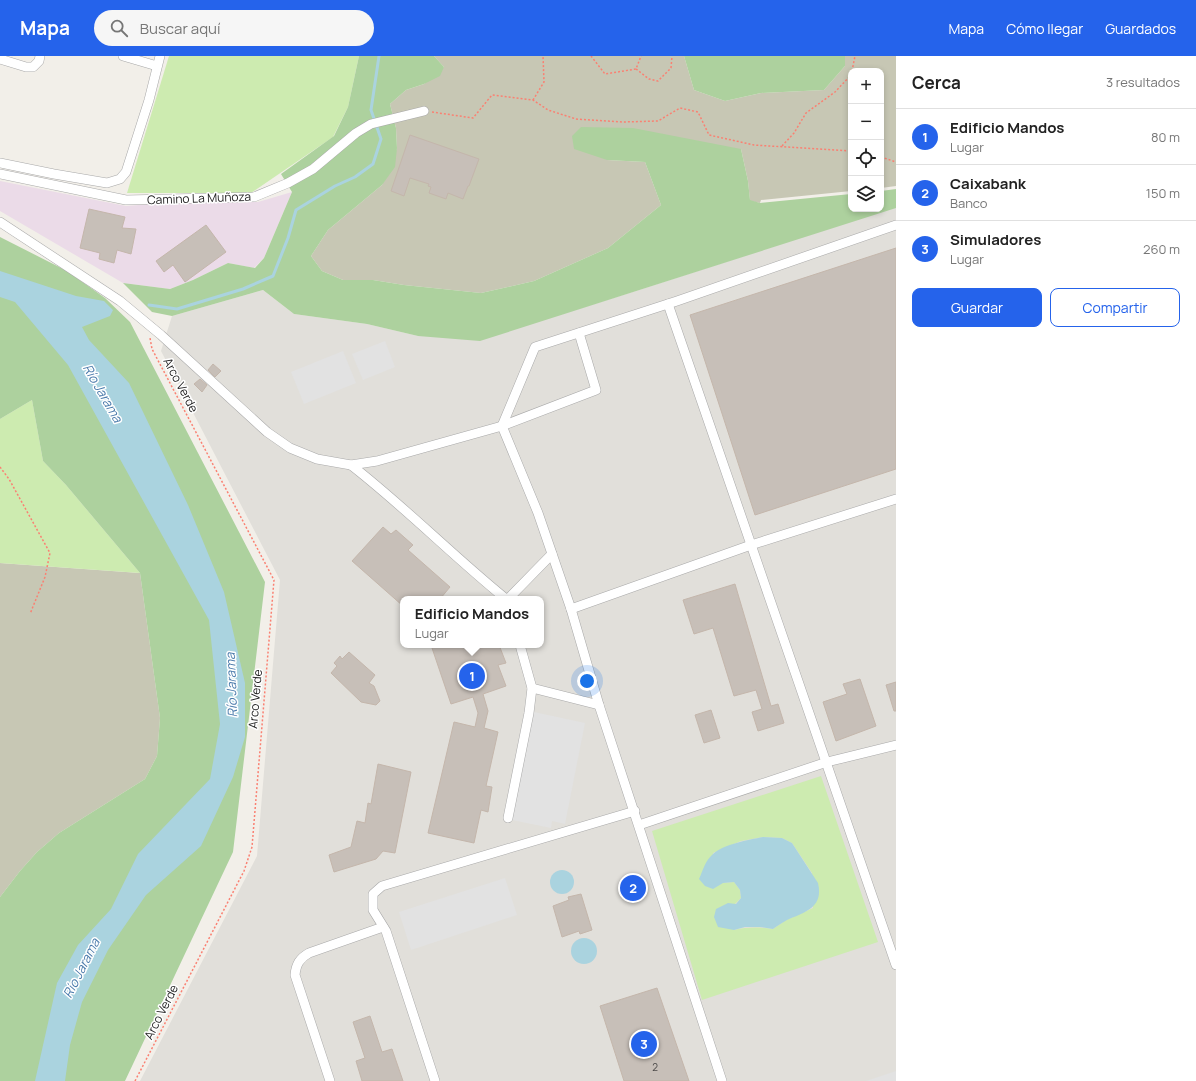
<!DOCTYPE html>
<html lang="es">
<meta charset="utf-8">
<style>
:root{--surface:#fff;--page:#f6f6f6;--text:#222;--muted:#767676;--line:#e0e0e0;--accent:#2563eb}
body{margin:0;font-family:Manrope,sans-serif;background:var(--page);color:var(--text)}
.controls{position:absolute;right:12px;top:12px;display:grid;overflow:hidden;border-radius:8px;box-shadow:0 2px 6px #0003}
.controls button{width:36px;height:36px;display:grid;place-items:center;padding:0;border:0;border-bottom:1px solid var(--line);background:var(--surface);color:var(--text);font:20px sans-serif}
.you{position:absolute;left:587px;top:625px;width:14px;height:14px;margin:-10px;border:3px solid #fff;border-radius:50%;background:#1a73e8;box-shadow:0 0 0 6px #1a73e833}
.badge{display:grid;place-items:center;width:26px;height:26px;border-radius:50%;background:var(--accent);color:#fff;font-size:13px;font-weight:700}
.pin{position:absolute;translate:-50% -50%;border:2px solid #fff;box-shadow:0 1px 4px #0006}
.popup{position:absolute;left:400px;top:540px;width:144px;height:52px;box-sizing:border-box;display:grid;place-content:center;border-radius:8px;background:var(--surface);filter:drop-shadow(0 1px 3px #0005);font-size:13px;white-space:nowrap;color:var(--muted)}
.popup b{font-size:15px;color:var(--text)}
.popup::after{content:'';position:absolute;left:50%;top:100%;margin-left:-8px;border:8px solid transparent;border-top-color:var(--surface)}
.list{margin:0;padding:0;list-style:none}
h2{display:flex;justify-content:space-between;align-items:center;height:52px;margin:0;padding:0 16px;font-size:17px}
h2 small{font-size:13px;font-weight:400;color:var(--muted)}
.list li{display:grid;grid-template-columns:26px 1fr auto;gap:12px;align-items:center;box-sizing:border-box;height:56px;padding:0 16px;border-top:1px solid var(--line)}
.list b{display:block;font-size:15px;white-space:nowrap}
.list p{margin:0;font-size:13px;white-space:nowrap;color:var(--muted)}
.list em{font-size:13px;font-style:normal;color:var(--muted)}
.actions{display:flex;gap:8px;padding:12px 16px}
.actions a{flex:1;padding:9px 0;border:1px solid var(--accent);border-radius:8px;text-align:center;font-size:14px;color:var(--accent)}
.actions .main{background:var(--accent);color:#fff}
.icon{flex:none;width:22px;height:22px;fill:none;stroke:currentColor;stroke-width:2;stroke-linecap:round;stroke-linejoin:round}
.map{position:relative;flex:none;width:896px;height:1025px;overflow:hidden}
header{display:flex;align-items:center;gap:24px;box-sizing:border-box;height:56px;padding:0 20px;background:var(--accent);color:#fff}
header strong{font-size:19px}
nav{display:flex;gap:22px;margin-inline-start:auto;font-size:14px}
.search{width:280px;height:36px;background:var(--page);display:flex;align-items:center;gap:10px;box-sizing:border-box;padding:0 14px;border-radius:22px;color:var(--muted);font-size:15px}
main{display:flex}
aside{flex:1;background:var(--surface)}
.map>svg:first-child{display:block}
</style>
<header>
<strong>Mapa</strong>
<div class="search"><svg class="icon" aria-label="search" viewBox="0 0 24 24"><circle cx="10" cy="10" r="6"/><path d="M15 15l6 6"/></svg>Buscar aquí</div>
<nav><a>Mapa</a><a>Cómo llegar</a><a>Guardados</a></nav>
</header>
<main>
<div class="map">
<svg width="896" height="1025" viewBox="0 0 896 1025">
<rect width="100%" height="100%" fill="#f2efe9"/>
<polygon fill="#ebdbe8" points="0,125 126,150 164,147 258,146 292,136 264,202 254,212 228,207 193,224 170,233 123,227 0,155"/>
<path fill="#e1dfda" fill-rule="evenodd" d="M895 151 896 152V1025H140L257 800 280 524 161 295 172 260 263 234 294 258 367 268 418 280 545 263 636 235ZM403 543H541V589H403Z"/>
<g fill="#c7c7b4">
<polygon points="434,0 684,0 694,34 725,45 761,37 824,34 845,10 845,0 896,0 896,130 881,132 881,15 851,15 851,135 761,144 760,147 750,145 748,125 741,93 607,104 645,106 661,149 608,192 534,225 481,237 404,229 373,224 343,224 322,215 311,200 328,174 382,129 397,92 396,72 390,48 406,34 424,28 444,11"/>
<polygon points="0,507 140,517 160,662 157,700 145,723 59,777 37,796 20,815 0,841"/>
</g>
<g fill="#cdebb0" fill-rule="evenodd">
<polygon points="169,0 359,0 348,51 333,81 251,137 127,137"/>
<polygon points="32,344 43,405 66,429 140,517 0,507 0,363"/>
<path d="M821 720 878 886 702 944 652 775ZM763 781 782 782 792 787 812 817 813 852 786 864 773 873C759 871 747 871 734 874L735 848 741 842 740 834 734 826 723 827 713 797 741 785Z"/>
</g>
<g fill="#add19e">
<polygon points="359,0 434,0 444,11 440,20 424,28 406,34 390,48 396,72 397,92 395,111 382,129 328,174 311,200 322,215 343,224 373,224 404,229 481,237 534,225 608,192 661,149 645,106 607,104 574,93 572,80 581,71 633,72 741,93 748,125 750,144 760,147 851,138 851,153 881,153 881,135 896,133 896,152 480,285 418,280 367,268 294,258 263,234 172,260 152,256 123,227 170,233 193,224 228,207 255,212 264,202 292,136 281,118 334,80 348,51"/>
<polygon points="684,0 845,0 845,10 824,34 761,37 725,45 694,34"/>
<polygon points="0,181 67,215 105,242 130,266 265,526 233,796 125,1025 0,1025 0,841 20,815 37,796 59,777 145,723 157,700 160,662 140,517 66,429 43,405 32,344 0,363"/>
</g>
<g fill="#e2e2e2">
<polygon points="385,285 395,311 363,324 352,298"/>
<polygon points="343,295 356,327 304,348 291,316"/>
<polygon points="534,656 585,667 565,768 552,765 551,772 512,764"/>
<polygon points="505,822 517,859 411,894 399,856"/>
<polygon points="896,1015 896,1025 866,1025"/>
</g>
<g fill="#aad3df">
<polygon points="0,215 76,240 104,245 113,254 110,260 82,271 89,284 129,327 188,449 224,536 245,627 245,681 233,721 201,790 146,839 108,894 82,946 70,989 65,1025 35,1025 57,927 78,889 111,853 138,798 210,723 220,668 209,564 68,309 15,246 0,241"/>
<path d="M763 781 782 782 792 787 818 827C824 852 804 856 787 864 782 867 777 870 773 873L760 871H745L734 874 718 871 714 861 716 853 728 847 736 848 741 842 740 834 734 826 723 827 713 833 705 830 699 823C703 814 705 805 713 798 724 788 748 784 763 781Z"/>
<circle cx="562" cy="826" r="12"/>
<circle cx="584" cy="895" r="13"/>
</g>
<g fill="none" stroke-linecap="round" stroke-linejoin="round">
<polyline stroke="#aad3df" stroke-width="3" points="149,249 177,253 243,233 273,220 288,182 296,154 335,130 355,121 373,108 381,83 371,54 379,0"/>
</g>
<g fill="#c7bfb8" stroke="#c4b6ab">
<polygon points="410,79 479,103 469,130 468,130 463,143 448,137 446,143 429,137 431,131 428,130 429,128 410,122 404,140 391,135"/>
<polygon points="89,153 125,161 122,172 136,173 131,198 117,194 114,207 99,203 100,197 80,192"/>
<polygon points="206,169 226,196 185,226 173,209 164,216 156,205"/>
<polygon points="896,192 896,413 755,459 690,259"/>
<polygon points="213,308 221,315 215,321 208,314"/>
<polygon points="200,323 207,329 202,336 194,328"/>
<polygon points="383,471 391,478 396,474 413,489 408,494 450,531 440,543 403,543 403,550 352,505"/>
<polygon points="735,528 771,650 778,648 784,667 758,675 752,656 762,653 756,634 734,640 713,572 694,578 683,544"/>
<polygon points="431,589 499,589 506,607 498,609 506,630 483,638 488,655 484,672 498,676 486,730 492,731 488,756 481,754 474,787 428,777 454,666 475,671 478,657 473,641 451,648"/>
<polygon points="349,596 375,619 369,627 374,630 380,645 376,649 361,646 331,617 337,610 334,607 340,600 342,603"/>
<polygon points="860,623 876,670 836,685 823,646 847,638 843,628"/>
<polygon points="896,626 896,655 894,655 886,629"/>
<polygon points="711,654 720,682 704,687 695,659"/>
<polygon points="378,708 411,716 395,797 383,795 376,803 334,816 329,799 351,791 357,765 365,767 368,747 371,748"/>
<circle cx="634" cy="833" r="12"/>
<polygon points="581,838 592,874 580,878 579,875 562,881 553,850 569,844 568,841"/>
<polygon points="657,932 689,1025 624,1025 600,950"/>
<polygon points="370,960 382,996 392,993 403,1025 362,1025 356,1005 365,1002 353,966"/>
</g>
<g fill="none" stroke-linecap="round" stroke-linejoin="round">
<g stroke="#a9a9a9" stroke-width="10">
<g id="minor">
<polyline points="123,0 157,10"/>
<polyline points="0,3 26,11 33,11 39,5 40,0"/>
<polyline points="0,107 54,118 107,127 120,123 126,116 149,44 160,0"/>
<polyline points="0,118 126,144 254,141 288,127 313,113 356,77 371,68 424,55"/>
<polyline points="0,166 120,245 161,279 267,376 290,392 317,403 351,409 377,405 502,370 596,334 579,277"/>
<polyline points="668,248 896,909"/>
<path d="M351 409C405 451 453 500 506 543"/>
<polyline points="508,543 552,498"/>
<polyline points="571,553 751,489 896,443"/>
<polyline points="532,632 599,649"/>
<polyline points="508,762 529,657 532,632 520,589"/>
<polyline points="639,769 827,706 896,689"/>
<path d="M330 1025 295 919C296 908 300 902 309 897L383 871"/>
<polyline points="435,1025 386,875 373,854 373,838 382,830 635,755"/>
<polyline points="722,1025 599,649 571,553 538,457 502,370 535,291 677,245 896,169"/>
</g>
</g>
<g stroke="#fa8072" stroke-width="1.5" stroke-dasharray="2 2" stroke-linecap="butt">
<polyline points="591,0 605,18 636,13 641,0"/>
<polyline points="636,13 649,23 658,25 671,12 672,0"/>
<polyline points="852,15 855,0"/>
<polyline points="533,44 544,26 543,0"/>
<polyline points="432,56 473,62 492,39 533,44 548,54 576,63 623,66 658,65 680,52 698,56 709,79 754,89 851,95"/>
<polyline points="782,90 794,77 806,57 835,36 851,19"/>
<polyline points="881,101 896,106"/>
<polyline points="0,411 9,423 50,497 45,521 30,558"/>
<polyline points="135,1025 244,815 252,791 274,524 152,293 150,282"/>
</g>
<use href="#minor" stroke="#fff" stroke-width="9"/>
</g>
<g text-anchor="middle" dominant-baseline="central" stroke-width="3" stroke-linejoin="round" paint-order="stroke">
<g font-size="10" fill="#4b4948">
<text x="655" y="1011">2</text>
</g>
<g font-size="12" fill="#222" stroke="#fff">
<text transform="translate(199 142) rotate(-2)">Camino La Muñoza</text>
<text transform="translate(181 329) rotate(62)">Arco Verde</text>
<text transform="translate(255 643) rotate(-85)">Arco Verde</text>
<text transform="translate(161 956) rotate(-63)">Arco Verde</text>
</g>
<g font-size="13" font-style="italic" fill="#4a7aab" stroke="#fff">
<text transform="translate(103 337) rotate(60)">Río Jarama</text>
<text transform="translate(231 629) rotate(-92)">Río Jarama</text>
<text transform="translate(81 912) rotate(-63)">Río Jarama</text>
</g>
</g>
</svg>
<div class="controls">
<button>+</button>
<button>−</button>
<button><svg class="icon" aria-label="locate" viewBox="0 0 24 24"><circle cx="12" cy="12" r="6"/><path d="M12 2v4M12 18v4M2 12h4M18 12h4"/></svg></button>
<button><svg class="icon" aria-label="layers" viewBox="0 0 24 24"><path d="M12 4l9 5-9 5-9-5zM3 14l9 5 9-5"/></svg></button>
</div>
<div class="you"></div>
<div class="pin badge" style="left:472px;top:620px">1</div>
<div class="popup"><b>Edificio Mandos</b>Lugar</div>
<div class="pin badge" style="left:633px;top:832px">2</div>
<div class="pin badge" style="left:644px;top:988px">3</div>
</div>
<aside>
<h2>Cerca<small>3 resultados</small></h2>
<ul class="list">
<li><span class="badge">1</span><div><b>Edificio Mandos</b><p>Lugar</p></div><em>80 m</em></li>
<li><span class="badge">2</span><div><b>Caixabank</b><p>Banco</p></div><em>150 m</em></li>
<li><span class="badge">3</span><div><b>Simuladores</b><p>Lugar</p></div><em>260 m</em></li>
</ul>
<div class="actions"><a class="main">Guardar</a><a>Compartir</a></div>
</aside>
</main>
